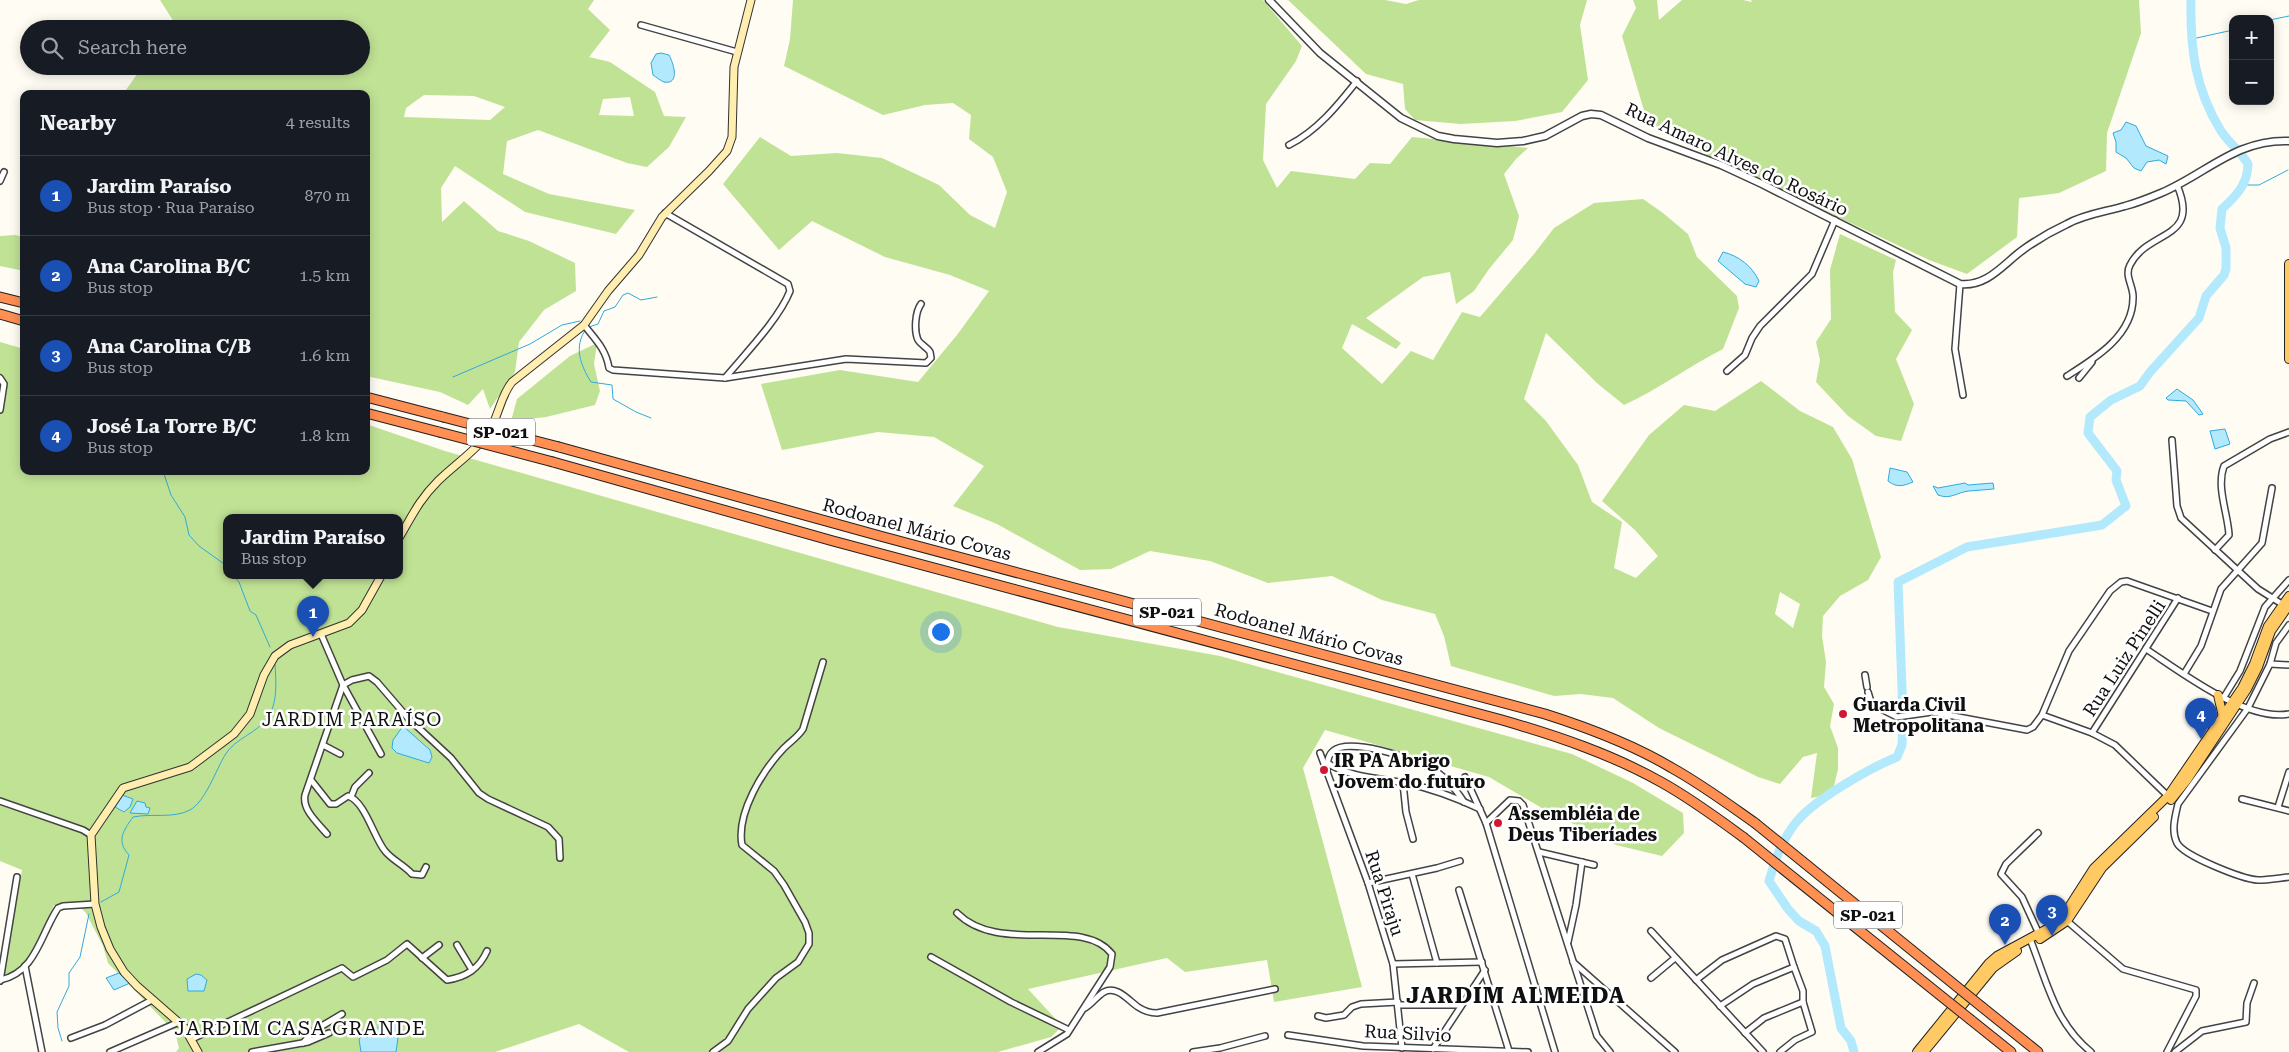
<!DOCTYPE html>
<meta charset="utf-8">
<style>
:root{--surface:#171b24;--page:#242831;--text:#f1f3f6;--muted:#9ea1a6;--line:#363941;--accent:#db2777}
body{margin:0;font-family:"Roboto Serif",serif;background:var(--page);color:var(--text)}
.controls{position:absolute;right:15px;top:15px;display:grid;overflow:hidden;border-radius:10px;box-shadow:0 2px 12px #0003}
.controls button{width:45px;height:45px;display:grid;place-items:center;padding:0;border:0;border-bottom:1px solid var(--line);background:var(--surface);color:var(--text);font:25px sans-serif}
.you{position:absolute;left:940px;top:631px;width:18px;height:18px;margin:-12px;border:4px solid #fff;border-radius:50%;background:#1a73e8;box-shadow:0 0 0 8px #1a73e833}
.badge{display:grid;place-items:center;width:32px;height:32px;border-radius:50%;background:var(--accent);color:#fff;font-size:16px;font-weight:700}
.pin{position:absolute;translate:-50% -41px;filter:drop-shadow(0 1px 2px #0008)}
.pin::after{content:'';position:absolute;top:26px;width:18px;height:15px;background:inherit;clip-path:polygon(0 0,100% 0,50% 100%)}
.popup{position:absolute;left:223px;top:514px;width:180px;height:65px;box-sizing:border-box;display:grid;place-content:center;border-radius:10px;background:var(--surface);filter:drop-shadow(0 1px 4px #0005);font-size:16px;white-space:nowrap;color:var(--muted)}
.popup b{font-size:19px;color:var(--text)}
.popup::after{content:'';position:absolute;left:50%;top:100%;margin-left:-10px;border:10px solid transparent;border-top-color:var(--surface)}
.list{margin:0;padding:0;list-style:none}
h2{display:flex;justify-content:space-between;align-items:center;height:65px;margin:0;padding:0 20px;font-size:21px}
h2 small{font-size:16px;font-weight:400;color:var(--muted)}
.list li{display:grid;grid-template-columns:32px 1fr auto;gap:15px;align-items:center;box-sizing:border-box;height:80px;padding:0 20px;border-top:1px solid var(--line)}
.list b{display:block;font-size:19px;white-space:nowrap}
.list p{margin:0;font-size:16px;white-space:nowrap;color:var(--muted)}
.list em{font-size:16px;font-style:normal;color:var(--muted)}
.icon{flex:none;width:28px;height:28px;fill:none;stroke:currentColor;stroke-width:2;stroke-linecap:round;stroke-linejoin:round}
.map{position:relative;flex:none;width:2289px;height:1052px;overflow:hidden}
.search{position:absolute;background:var(--surface);box-shadow:0 2px 12px #0003;left:20px;top:20px;width:350px;height:55px;display:flex;align-items:center;gap:12px;box-sizing:border-box;padding:0 18px;border-radius:28px;color:var(--muted);font-size:19px}
.panel{position:absolute;background:var(--surface);box-shadow:0 2px 12px #0003;left:20px;top:90px;width:350px;height:385px;border-radius:10px}
.map>svg:first-child{display:block}
</style>
<div class="map">
<svg width="2289" height="1052" viewBox="0 0 2289 1052">
<rect width="100%" height="100%" fill="#fffcf4"/>
<g fill="#c0e295" fill-rule="evenodd">
<path d="M160 0H594L588 9 610 30 589 57 610 62 655 92 664 116 686 117 669 147 647 167 627 163 538 130 507 141 503 174 549 194 635 210 616 234 525 212 455 166 441 188 442 222 464 201 498 231 529 241 575 263 576 291 544 310 519 342 515 372 490 409 483 389 468 405 440 392 366 376V94H123L143 66H361V29H170L174 22ZM424 95 474 96 505 107 490 120 404 117 406 108ZM630 97 634 116 599 115 603 99Z"/>
<path d="M793 0H1263L1302 46 1296 61 1266 104 1263 160 1277 188 1291 171 1355 179 1370 163 1390 164 1412 137 1528 148 1516 159 1504 174 1519 216 1513 240 1489 269 1474 291 1456 304 1450 272 1423 277 1366 318 1401 343 1396 349 1352 324 1342 348 1382 384 1411 351 1433 360 1462 312 1480 317 1534 254 1554 228 1594 203 1643 199 1663 213 1688 234 1697 257 1737 296 1739 308 1723 349C1689 366 1659 389 1624 405L1598 384 1546 333 1524 399 1546 421 1578 465 1592 502 1622 522 1614 568 1636 578 1658 556 1635 530 1602 501 1649 435 1684 405 1715 411 1761 381 1800 411 1833 427 1852 459 1881 557 1868 580 1840 596 1823 616 1822 636 1826 662 1824 687 1834 704 1830 726 1838 748V769L1832 794 1811 798 1817 753 1803 757 1780 784 1758 777 1659 728 1613 698 1581 694 1554 696 1451 666 1444 636 1435 614 1382 600 1332 576 1268 583 1210 561 1150 551 1111 569 1080 570 997 524 953 506 984 466 934 437 878 432 782 450 761 384 840 370 918 382 957 335 989 291 950 275 885 257 812 221 779 250 723 184 760 137 791 156 837 153 882 158 939 185 970 215 995 228 1007 192 993 157 969 139 971 115 953 103 925 105 883 115 784 66 790 39ZM1780 592 1800 604 1793 628 1775 614Z"/>
<polygon points="1288,0 1385,0 1406,4 1419,0 1587,0 1580,25 1588,80 1562,112 1515,121 1461,124 1415,120 1405,109 1403,84 1366,74"/>
<polygon points="1633,0 1657,0 1659,20 1682,0 1743,0 1752,2 1751,0 2139,0 2141,33 2107,133 2106,171 2059,193 2019,198 2017,237 1967,274 1929,260 1715,159 1648,124 1622,36 1636,8"/>
<polygon points="1840,234 1896,260 1893,272 1895,312 1912,330 1896,359 1914,404 1901,441 1876,436 1848,416 1816,382 1820,360 1816,342 1831,319 1830,270"/>
<polygon points="15,235 24,237 24,271 0,266 0,236"/>
<path d="M0 342 24 349V471H366V424L445 451 1058 627 1220 656 1572 754 1633 783 1683 813 1684 833 1662 856 1616 845 1547 811 1489 777 1325 730 1303 768 1362 987 1274 1002 1267 960 1185 972 1167 958 1028 989 1062 1026 1051 1037 998 1052H629L579 1024 495 1052H176L179 1048 175 1032 108 963 103 946 86 913 77 904 54 905C44 926 29 971 3 976L22 870 0 861ZM227 518H399V576H227Z"/>
<polygon points="597,343 594,364 600,391 595,405 546,417 511,421 517,399 570,356"/>
</g>
<g fill="#b2e9fd" stroke="#30aadc">
<path d="M661 53 669 55C673 62 681 85 664 82 661 81 656 77 653 75L651 63 656 54Z"/>
<polygon points="2126,122 2136,126 2146,146 2168,156 2166,164 2159,160 2147,162 2141,171 2134,168 2126,158 2116,152 2116,142 2113,133 2121,130"/>
<path d="M1723 252C1739 256 1752 266 1759 281L1756 287 1745 284 1718 261Z"/>
<polygon points="2177,389 2193,400 2203,414 2199,415 2186,401 2168,400 2166,398"/>
<polygon points="2225,429 2230,444 2215,449 2210,431"/>
<path d="M1890 468 1907 472 1913 482C1903 486 1897 488 1888 481Z"/>
<path d="M1965 483 1968 485 1993 483 1994 489C1986 490 1977 490 1969 491 1957 492 1951 500 1938 495L1933 486 1938 488Z"/>
<polygon points="403,726 430,750 432,757 429,763 397,753 392,748 393,740"/>
<polygon points="122,795 133,799 130,807 124,812 115,807"/>
<polygon points="137,801 145,803 146,807 150,808 148,814 130,813"/>
<polygon points="119,973 130,983 114,990 106,978"/>
<polygon points="196,974 201,975 207,980 204,991 188,991 187,979"/>
<polygon points="383,1023 397,1023 399,1031 396,1052 361,1052 359,1039 364,1035 367,1038"/>
</g>
<g fill="none" stroke-linecap="round" stroke-linejoin="round">
<g stroke="#30aadc" stroke-width="1">
<polyline points="2270,20 2289,16"/>
<polyline points="2192,39 2233,30"/>
<polyline points="2244,185 2259,185 2288,170"/>
<polyline points="589,327 598,324 604,311 615,307 623,295 628,293 641,300 657,297"/>
<path d="M586 329C573 347 581 366 591 382L612 385 613 399 636 412 651 418"/>
<polyline points="453,377 530,344 562,325 580,321"/>
<polyline points="163,471 171,495 185,517 189,535 199,546 227,566"/>
<polyline points="234,576 239,582 250,611 256,615 270,647"/>
<path d="M101 902 119 892 129 855C116 841 123 831 133 817 153 813 172 819 190 810 205 802 216 770 225 755 235 738 258 733 268 717 278 703 276 681 275 664"/>
<polyline points="62,1041 58,1028 57,1012 69,986 69,973 80,957 89,914"/>
</g>
<g stroke="#b2e9fd" stroke-width="9">
<path d="M1903 715 1898 582 1967 547 2102 525 2126 506 2116 480 2117 471 2088 433 2090 417 2111 400 2140 386 2150 372 2199 318 2206 296 2224 275 2226 269V248L2220 228 2222 209C2236 196 2248 184 2248 164 2241 152 2229 143 2221 131 2195 89 2190 48 2191 0"/>
<path d="M1854 1052 1851 1041 1841 1028 1825 946 1816 931 1799 921 1788 909 1769 881C1775 861 1781 842 1794 825 1811 801 1870 768 1897 757L1902 745 1903 723"/>
</g>
<g stroke="#434343" stroke-width="8">
<g id="minor">
<polyline points="641,25 737,52"/>
<path d="M1289 145C1317 131 1338 105 1357 81"/>
<polyline points="0,181 4,172"/>
<polyline points="1960,284 1955,349 1963,395"/>
<path d="M584 325C595 339 606 349 609 368L613 370 725 378C745 354 779 319 790 291L788 284 665 213"/>
<polyline points="1727,371 1745,355 1752,338 1760,326 1812,274 1835,220"/>
<path d="M2067 376C2094 359 2133 336 2133 298 2134 287 2124 276 2130 265 2148 229 2201 241 2177 185"/>
<polyline points="0,378 4,384 0,410"/>
<path d="M725 378 846 359 926 363 931 358 930 352C927 347 921 345 918 340 914 331 915 312 921 304"/>
<polyline points="2079,378 2092,362"/>
<polyline points="2172,440 2177,506 2181,518 2258,589 2285,606"/>
<path d="M2215 550 2229 535C2228 514 2216 487 2224 466L2270 439 2289 432"/>
<path d="M2289 625 2276 643 2270 664 2248 708 2178 804C2175 817 2171 831 2177 843 2184 856 2242 879 2258 880 2268 880 2279 878 2289 877"/>
<polyline points="321,634 343,685 381,754"/>
<path d="M2146 649C2181 672 2246 722 2289 714"/>
<polyline points="2270,664 2289,665"/>
<polyline points="2184,674 2201,646 2221,589 2262,543 2272,488"/>
<polyline points="1865,675 1867,687"/>
<polyline points="1868,692 1871,702 1875,706 1897,717 1932,712 2027,730 2033,727 2042,715 2069,651 2110,591 2121,582 2127,581 2212,611"/>
<polyline points="2224,697 2240,671 2265,607 2289,580"/>
<polyline points="2042,715 2092,733 2115,745 2170,798"/>
<polyline points="2092,733 2178,598"/>
<polyline points="323,745 340,754"/>
<polyline points="1320,753 1368,883 1393,964 1402,1048"/>
<path d="M1327 763C1352 778 1379 778 1406 783 1429 788 1459 799 1480 809"/>
<path d="M1327 769C1327 763 1328 755 1333 751 1349 737 1412 758 1429 767 1444 775 1455 788 1464 802"/>
<polyline points="1465,777 1486,823 1555,1052"/>
<path d="M311 780 330 804H336L348 796C365 801 374 838 385 851 392 860 404 865 412 874L422 875 426 867"/>
<polyline points="1403,783 1406,812 1413,839"/>
<polyline points="351,797 355,787 369,773"/>
<polyline points="2242,799 2289,811"/>
<polyline points="0,801 83,830 91,835"/>
<polyline points="2278,807 2289,772"/>
<polyline points="1486,823 1510,800 1519,801 1523,805 1597,1036 1610,1052"/>
<polyline points="2038,833 2006,864 2001,874 2022,897 2039,934"/>
<path d="M327 834C318 823 302 810 305 795L343 685 352 680 369 676 377 682 408 718 451 758 479 793 488 799 548 827 559 839 560 858"/>
<polyline points="1539,852 1594,865"/>
<polyline points="1412,874 1437,963"/>
<polyline points="1368,883 1437,868 1460,861"/>
<polyline points="1459,890 1509,1051"/>
<path d="M957 913C1000 956 1082 915 1112 954L1110 967 1067 1034 1038 1052"/>
<polyline points="2067,921 2123,969 2196,990 2196,996 2167,1052"/>
<polyline points="1651,931 1763,1052"/>
<path d="M2030 939C2047 981 2054 1022 2091 1052"/>
<polyline points="1568,942 1576,905 1582,862"/>
<polyline points="457,945 472,970"/>
<polyline points="931,957 1011,1002 1069,1030"/>
<polyline points="422,958 439,945"/>
<polyline points="1573,962 1675,1052"/>
<polyline points="1393,964 1482,962"/>
<polyline points="25,966 42,1052"/>
<polyline points="1651,978 1675,958"/>
<path d="M0 980C36 973 41 933 58 908L63 906 95 904"/>
<polyline points="1696,980 1722,960 1776,936 1785,939 1794,967"/>
<polyline points="0,981 17,877"/>
<polyline points="1398,1005 1460,1005"/>
<polyline points="1720,1006 1753,984 1794,967 1803,991 1803,1002"/>
<path d="M1085 1008C1092 1004 1097 996 1104 992 1117 985 1129 1001 1138 1007 1144 1011 1150 1013 1157 1013L1275 989"/>
<polyline points="1318,1016 1326,1018 1344,1015 1352,1007 1361,1004 1398,1002"/>
<polyline points="1745,1033 1764,1018 1803,1002 1812,1032 1795,1040 1780,1052"/>
<polyline points="1288,1035 1363,1046 1528,1052"/>
<polyline points="71,1038 105,1025 152,1000"/>
<path d="M192 1039 342 968 353 977 387 960 407 944 447 980C466 977 479 969 487 951"/>
<polyline points="303,1043 315,1030 342,1014"/>
<polyline points="1433,1049 1485,970"/>
<polyline points="110,1052 179,1022"/>
<polyline points="252,1052 308,1042 329,1033"/>
<path d="M713 1052 728 1041 748 1009 776 978 798 962 809 944V933L805 922 784 885 774 871 742 845C736 813 763 770 784 748 791 741 798 737 803 729L823 662"/>
<polyline points="1193,1052 1220,1048 1265,1036"/>
<polyline points="2175,1052 2202,1031 2246,1022 2247,1003 2254,983"/>
</g>
</g>
<g stroke="#434343" stroke-width="9">
<path id="tertiary" d="M1269 0 1320 53 1401 118 1438 136 1454 139 1497 143 1523 141 1545 136 1582 116 1591 114 1601 115 1648 138 1721 165 1762 184 1960 284C1988 287 2004 263 2024 249 2038 239 2052 231 2067 224 2085 214 2105 212 2125 206 2137 203 2149 198 2161 193 2206 174 2236 139 2289 141"/>
</g>
<g stroke="#323232" stroke-width="9">
<g id="secondary">
<path d="M399 538C412 516 419 500 438 481 453 466 473 453 486 436 499 419 499 398 512 382L584 325 608 291 639 255 662 217 709 171 727 151 732 137 734 67 751 0"/>
<polyline points="198,1052 184,1027 137,986 124,972 110,949 101,927 95,904 91,835 123,788 190,767 234,734 250,714 264,675 275,656 290,645 349,623 362,610 381,576"/>
</g>
</g>
<g stroke="#212121" stroke-width="10">
<g id="primary">
<polyline points="2289,264 2289,359"/>
<polyline points="2218,695 2223,717"/>
<polyline points="2171,800 2187,780 2247,689 2258,667 2271,631 2289,605"/>
<polyline points="2040,939 2067,921 2102,868 2154,817"/>
<polyline points="1917,1052 1989,963 1997,956 2047,929 2062,918 2094,868 2168,796 2242,688 2254,664 2268,626 2289,596"/>
<polyline points="1924,1052 1993,968 2017,951"/>
</g>
</g>
<g stroke="#212121" stroke-width="11">
<g id="motorway">
<polyline points="0,297 24,303"/>
<polyline points="0,314 24,321"/>
<polyline points="366,397 443,417"/>
<polyline points="366,413 439,432"/>
<path d="M559 447 880 536 1545 714C1589 728 1632 744 1672 768 1701 784 1728 804 1755 823"/>
<path d="M553 462 833 541 1502 720C1557 736 1611 754 1661 782 1690 798 1717 818 1743 837"/>
<polyline points="1982,1007 2038,1052"/>
<polyline points="1971,1020 2011,1052"/>
</g>
</g>
<use href="#minor" stroke="#fff" stroke-width="5"/>
<use href="#tertiary" stroke="#fff" stroke-width="6"/>
<use href="#secondary" stroke="#ffeeaf" stroke-width="7"/>
<use href="#primary" stroke="#ffc964" stroke-width="8"/>
<use href="#motorway" stroke="#ff8f52" stroke-width="9"/>
<g stroke="#212121" stroke-width="11" stroke-linecap="butt">
<g id="motorway-bridge">
<polyline points="443,417 559,447"/>
<polyline points="439,432 553,462"/>
<polyline points="1755,823 1982,1007"/>
<polyline points="1743,837 1971,1020"/>
</g>
</g>
<use href="#motorway-bridge" stroke="#ff8f52" stroke-width="9"/>
</g>
<g fill="#d21734" stroke="#fff" stroke-width="2">
<circle cx="1843" cy="714" r="5"/>
<circle cx="1324" cy="770" r="5"/>
<circle cx="1498" cy="823" r="5"/>
</g>
<g text-anchor="middle" dominant-baseline="central" stroke-width="5" stroke-linejoin="round" paint-order="stroke">
<g fill="#fff" stroke="#585858" stroke-width="1">
<rect x="467" y="418.5" width="68" height="27" rx="4"/>
<rect x="1133" y="598.5" width="68" height="27" rx="4"/>
<rect x="1834" y="901.5" width="68" height="27" rx="4"/>
</g>
<g font-size="16" font-weight="bold" fill="#101010">
<text x="501" y="432">SP-021</text>
<text x="1167" y="612">SP-021</text>
<text x="1868" y="915">SP-021</text>
</g>
<g font-size="18" fill="#101010" stroke="#fff">
<text transform="translate(1737 159) rotate(25)">Rua Amaro Alves do Rosário</text>
<text transform="translate(917 529) rotate(15)">Rodoanel Mário Covas</text>
<text transform="translate(1309 634) rotate(15)">Rodoanel Mário Covas</text>
<text transform="translate(2124 658) rotate(-57)">Rua Luiz Pinelli</text>
<text transform="translate(1385 893) rotate(72)">Rua Piraju</text>
<text transform="translate(1408 1033) rotate(3)">Rua Silvio</text>
</g>
<g font-size="18" font-weight="bold" fill="#101010" stroke="#fff" text-anchor="start">
<text x="1853" y="704">Guarda Civil<tspan x="1853" dy="21">Metropolitana</tspan></text>
<text x="1334" y="760">IR PA Abrigo<tspan x="1334" dy="21">Jovem do futuro</tspan></text>
<text x="1508" y="813">Assembléia de<tspan x="1508" dy="21">Deus Tiberíades</tspan></text>
</g>
<g font-size="19" letter-spacing="1" fill="#101010" stroke="#fff">
<text x="352" y="719">JARDIM PARAÍSO</text>
</g>
<g font-size="20" letter-spacing="1" fill="#101010" stroke="#fff">
<text x="300" y="1028">JARDIM CASA GRANDE</text>
</g>
<g font-size="22" font-weight="bold" letter-spacing="1" fill="#101010" stroke="#fff">
<text x="1516" y="995">JARDIM ALMEIDA</text>
</g>
</g>
</svg>
<div class="controls">
<button>+</button>
<button>−</button>
</div>
<div class="you"></div>
<div class="pin badge" style="left:313px;top:637px;background:#1a4fb4">1</div>
<div class="popup"><b>Jardim Paraíso</b>Bus stop</div>
<div class="pin badge" style="left:2005px;top:945px;background:#1a4fb4">2</div>
<div class="pin badge" style="left:2052px;top:936px;background:#1a4fb4">3</div>
<div class="pin badge" style="left:2201px;top:739px;background:#1a4fb4">4</div>
<div class="search"><svg class="icon" aria-label="search" viewBox="0 0 24 24"><circle cx="10" cy="10" r="6"/><path d="M15 15l6 6"/></svg>Search here</div>
<section class="panel">
<h2>Nearby<small>4 results</small></h2>
<ul class="list">
<li><span class="badge" style="background:#1a4fb4">1</span><div><b>Jardim Paraíso</b><p>Bus stop · Rua Paraíso</p></div><em>870 m</em></li>
<li><span class="badge" style="background:#1a4fb4">2</span><div><b>Ana Carolina B/C</b><p>Bus stop</p></div><em>1.5 km</em></li>
<li><span class="badge" style="background:#1a4fb4">3</span><div><b>Ana Carolina C/B</b><p>Bus stop</p></div><em>1.6 km</em></li>
<li><span class="badge" style="background:#1a4fb4">4</span><div><b>José La Torre B/C</b><p>Bus stop</p></div><em>1.8 km</em></li>
</ul>
</section>
</div>
